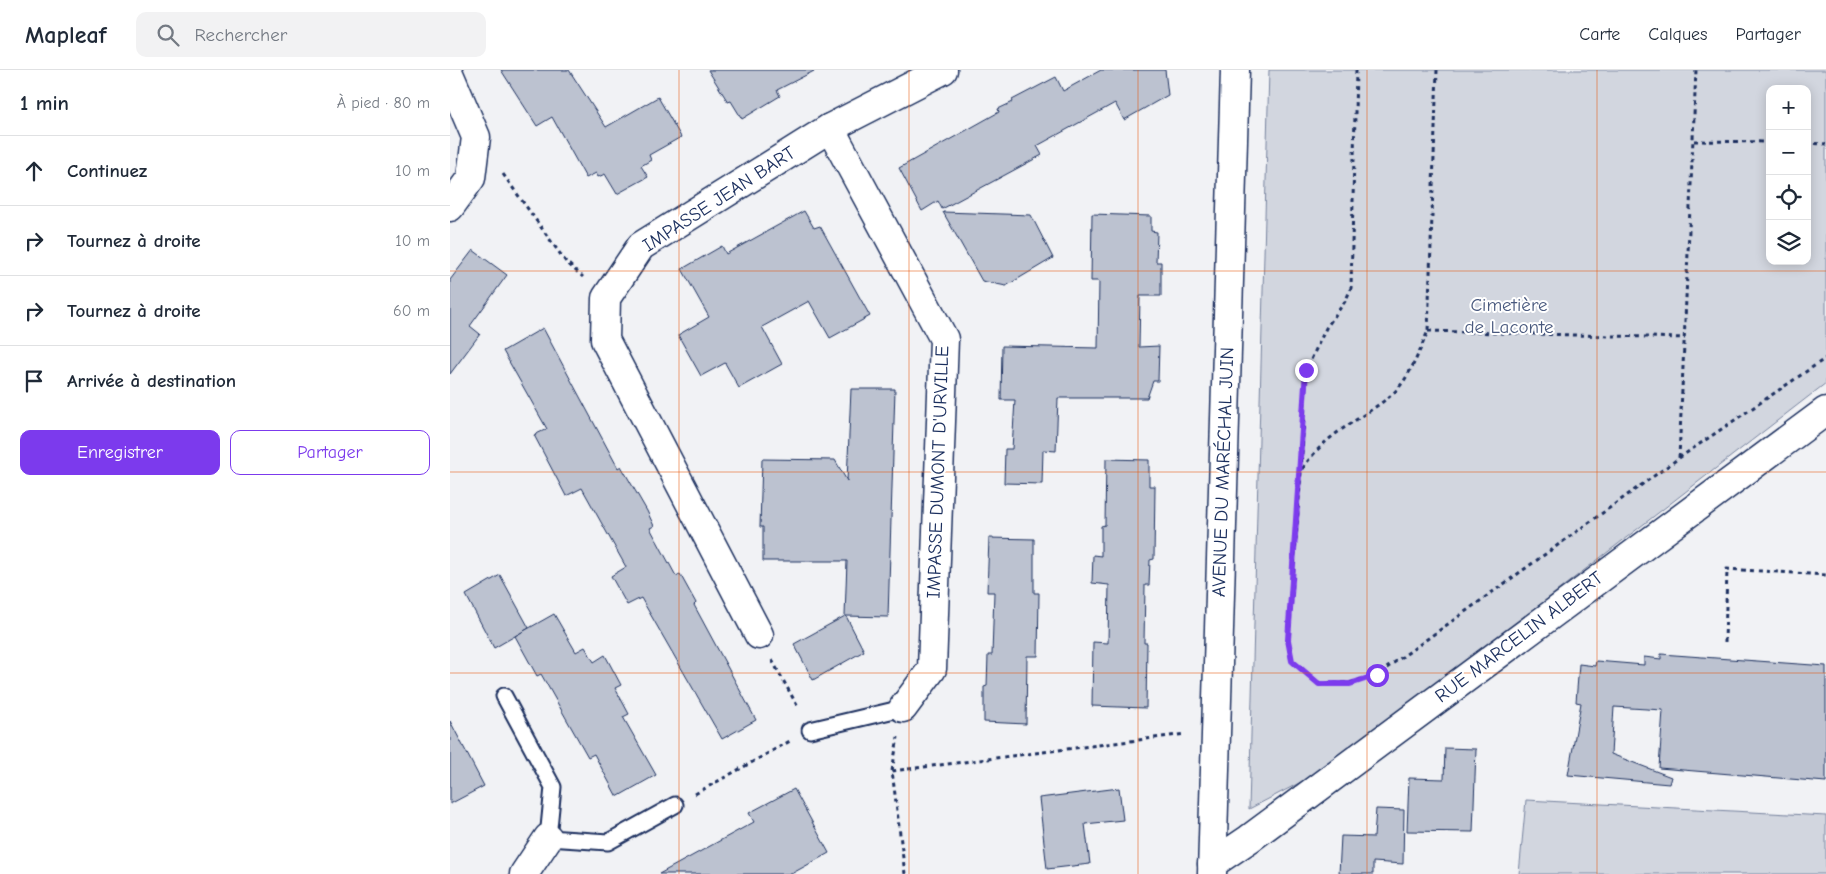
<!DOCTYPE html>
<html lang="fr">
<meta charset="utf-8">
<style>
:root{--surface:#fff;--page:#f2f2f3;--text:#1f2937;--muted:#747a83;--line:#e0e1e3;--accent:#7c3aed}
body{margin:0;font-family:"Comic Neue",sans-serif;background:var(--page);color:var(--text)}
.controls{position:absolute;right:15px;top:15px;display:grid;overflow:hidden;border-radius:10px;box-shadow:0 2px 12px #0003}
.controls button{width:45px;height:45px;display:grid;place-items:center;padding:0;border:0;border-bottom:1px solid var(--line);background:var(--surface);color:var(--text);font:25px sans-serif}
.stop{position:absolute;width:15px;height:15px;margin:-11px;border:4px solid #7c3aed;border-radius:50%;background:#fff}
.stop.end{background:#7c3aed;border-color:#fff;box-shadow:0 1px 5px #0008}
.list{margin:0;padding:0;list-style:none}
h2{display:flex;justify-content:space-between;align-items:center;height:65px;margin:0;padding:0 20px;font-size:21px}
h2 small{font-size:16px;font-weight:400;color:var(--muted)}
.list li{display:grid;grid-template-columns:32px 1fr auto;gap:15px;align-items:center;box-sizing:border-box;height:70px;padding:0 20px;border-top:1px solid var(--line)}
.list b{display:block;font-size:19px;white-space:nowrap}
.list em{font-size:16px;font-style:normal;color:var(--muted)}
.actions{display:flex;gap:10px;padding:15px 20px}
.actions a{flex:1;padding:11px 0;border:1px solid var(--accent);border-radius:10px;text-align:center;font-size:18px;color:var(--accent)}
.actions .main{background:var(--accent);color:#fff}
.icon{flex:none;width:28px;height:28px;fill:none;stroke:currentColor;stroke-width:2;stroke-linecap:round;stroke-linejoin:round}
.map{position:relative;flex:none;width:1376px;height:804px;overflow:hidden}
header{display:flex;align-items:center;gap:30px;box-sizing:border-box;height:70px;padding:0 25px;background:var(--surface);border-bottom:1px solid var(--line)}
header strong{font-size:24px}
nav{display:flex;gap:28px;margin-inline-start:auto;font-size:18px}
.search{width:350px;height:45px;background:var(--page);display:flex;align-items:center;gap:12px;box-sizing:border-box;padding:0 18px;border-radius:10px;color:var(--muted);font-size:19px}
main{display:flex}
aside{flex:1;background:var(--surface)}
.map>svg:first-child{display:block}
</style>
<header>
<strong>Mapleaf</strong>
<div class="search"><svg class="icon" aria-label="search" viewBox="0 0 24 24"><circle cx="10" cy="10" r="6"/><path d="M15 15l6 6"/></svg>Rechercher</div>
<nav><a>Carte</a><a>Calques</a><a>Partager</a></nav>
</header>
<main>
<aside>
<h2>1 min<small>À pied · 80 m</small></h2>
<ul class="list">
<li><svg class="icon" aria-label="ahead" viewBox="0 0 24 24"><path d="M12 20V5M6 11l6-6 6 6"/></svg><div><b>Continuez</b></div><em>10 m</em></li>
<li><svg class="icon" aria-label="right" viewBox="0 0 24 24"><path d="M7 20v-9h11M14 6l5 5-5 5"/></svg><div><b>Tournez à droite</b></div><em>10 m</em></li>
<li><svg class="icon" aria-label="right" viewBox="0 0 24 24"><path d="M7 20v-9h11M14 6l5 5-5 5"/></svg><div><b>Tournez à droite</b></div><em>60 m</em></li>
<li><svg class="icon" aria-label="arrive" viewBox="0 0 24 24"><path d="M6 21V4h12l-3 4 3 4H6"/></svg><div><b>Arrivée à destination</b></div></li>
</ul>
<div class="actions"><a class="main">Enregistrer</a><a>Partager</a></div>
</aside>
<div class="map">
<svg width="1376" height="804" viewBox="0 0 1376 804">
<rect width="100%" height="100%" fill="#f1f2f5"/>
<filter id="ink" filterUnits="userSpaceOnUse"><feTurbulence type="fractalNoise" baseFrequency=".02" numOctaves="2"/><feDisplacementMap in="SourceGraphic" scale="10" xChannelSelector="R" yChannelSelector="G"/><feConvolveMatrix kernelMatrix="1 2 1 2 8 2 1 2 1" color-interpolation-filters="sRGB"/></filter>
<g filter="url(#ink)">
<g fill="#d2d6df" stroke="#76829e" fill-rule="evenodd">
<path d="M819 0H1376V313L880 697 799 739ZM1320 19H1357V191H1320Z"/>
<polygon points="1076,730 1376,746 1376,804 1069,804"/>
</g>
<g fill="#bcc2d0" stroke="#1b2f5e">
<polygon points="51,0 119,0 156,57 208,27 231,67 199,85 201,90 191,96 198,107 167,124 155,104 148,107 146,103 136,108 102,47 87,56"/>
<polygon points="258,0 366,0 327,20 330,26 292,49 281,31 278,32"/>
<polygon points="651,0 715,0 718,25 674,50 665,33 587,76 592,85 492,139 488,131 472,141 449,98 549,42 548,39 563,32 562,30 606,7 613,21"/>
<polygon points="354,141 364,158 370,156 420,246 380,268 359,231 312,257 332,294 289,318 275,293 251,306 228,265 259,247 232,199 272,176 276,184"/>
<polygon points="493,142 581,145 603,188 556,216 532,211"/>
<polygon points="642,144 701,146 701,161 707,162 706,192 711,192 711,226 690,226 689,277 709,276 708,311 703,311 697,328 608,328 606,381 593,380 592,414 554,413 555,379 562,379 565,330 551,330 552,276 648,278 649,211 641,211"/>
<polygon points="23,180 57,205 20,256 30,264 0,304 0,210"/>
<polygon points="93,258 168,398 171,396 197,441 204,456 200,458 226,506 230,504 246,533 244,535 306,650 272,669 191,528 177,535 161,506 176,497 132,418 116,426 84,365 97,359 53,281"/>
<polygon points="401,319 445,319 438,547 396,546 414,581 363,610 344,574 395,546 397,491 313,491 313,457 310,457 312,389 385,390 397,411"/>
<polygon points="656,389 699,390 699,416 705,416 704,489 700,490 699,515 695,515 694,573 697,573 696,638 642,636 643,572 658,573 659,515 642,513 643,485 651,486 651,456 655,455"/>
<polygon points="539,468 584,469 584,523 589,523 588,586 577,586 576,654 534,652 534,617 537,616 538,585 542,585 544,522 537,522"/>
<polygon points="50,505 79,558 44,578 16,525"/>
<polygon points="104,544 126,582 135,577 144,592 155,585 171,615 165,618 179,644 173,647 206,705 167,727 144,684 138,687 91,604 87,606 65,566"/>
<polygon points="1211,584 1376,596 1376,712 1209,698 1213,640 1164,637 1161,684 1221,707 1219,714 1118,705 1131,633 1126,632 1129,594 1145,596 1146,591 1194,595 1194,587 1211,589"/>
<polygon points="0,651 34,716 0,734"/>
<polygon points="995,678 1026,679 1023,762 957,761 959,708 994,709"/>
<polygon points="669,718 673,750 635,754 640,794 597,799 589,728"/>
<polygon points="344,719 379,783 341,804 209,804 304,752 299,743"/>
<polygon points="926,739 954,740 953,794 923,792 923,804 889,804 891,766 924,767"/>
</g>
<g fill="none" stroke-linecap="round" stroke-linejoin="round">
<g stroke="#1b2f5e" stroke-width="19">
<g id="lane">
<polyline points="54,626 103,717 98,768 158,772 225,735"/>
<polyline points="360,660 453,638"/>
</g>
</g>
<g stroke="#1b2f5e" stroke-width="31">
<g id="street">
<polyline points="0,6 26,67 21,108 0,137"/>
<polyline points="380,58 494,269 482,599 453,638"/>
<polyline points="309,565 155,270 156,228 191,176 380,58 493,0"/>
<polyline points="762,794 799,769 1376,341"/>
<polyline points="74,804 98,768"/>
<polyline points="762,804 785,0"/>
</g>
</g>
<g stroke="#1b2f5e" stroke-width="3" stroke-dasharray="4 4" stroke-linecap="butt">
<path d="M987 0 978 261C968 284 959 311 939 327 906 353 875 363 851 401L838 570 842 591 869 614 900 613 927 605 1229 388 1246 0"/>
<polyline points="1244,71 1320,72"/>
<polyline points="1357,73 1376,74"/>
<polyline points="53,104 116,192 133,207"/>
<polyline points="978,261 1235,268"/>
<polyline points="1229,388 1376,288"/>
<polyline points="851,400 856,300 876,258 896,230 901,218 906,0"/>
<polyline points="1275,572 1277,499 1376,505"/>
<polyline points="322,590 349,639"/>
<polyline points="442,701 448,667"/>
<polyline points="245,724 340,671"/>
<polyline points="455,804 442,701 735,664"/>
</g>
<use href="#lane" stroke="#fff" stroke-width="15"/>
<use href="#street" stroke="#fff" stroke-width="28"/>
</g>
</g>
<g fill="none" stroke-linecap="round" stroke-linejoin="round" filter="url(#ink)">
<polyline stroke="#7c3aed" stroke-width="6" points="856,300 838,570 842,591 869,614 900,614 927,605"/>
</g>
<path fill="none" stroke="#e8590c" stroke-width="1" stroke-opacity="0.55" d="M229 0V804M459 0V804M688 0V804M917 0V804M1147 0V804M0 201H1376M0 402H1376M0 603H1376"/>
<g text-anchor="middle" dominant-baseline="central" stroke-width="4" stroke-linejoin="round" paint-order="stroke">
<g font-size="19" fill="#1b2f5e" stroke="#fff">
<text transform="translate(269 129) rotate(-33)">IMPASSE JEAN BART</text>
<text transform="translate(488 402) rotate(-88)">IMPASSE DUMONT D'URVILLE</text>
<text transform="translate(773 402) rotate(-88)">AVENUE DU MARÉCHAL JUIN</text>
<text transform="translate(1069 567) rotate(-37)">RUE MARCELIN ALBERT</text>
</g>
<g font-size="19" fill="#49597e" stroke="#fff">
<text x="1059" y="235">Cimetière<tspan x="1059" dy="22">de Laconte</tspan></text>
</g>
</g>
</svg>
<div class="controls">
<button>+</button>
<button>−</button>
<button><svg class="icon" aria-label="locate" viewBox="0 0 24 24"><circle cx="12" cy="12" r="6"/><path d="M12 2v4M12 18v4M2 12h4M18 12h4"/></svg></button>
<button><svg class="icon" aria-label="layers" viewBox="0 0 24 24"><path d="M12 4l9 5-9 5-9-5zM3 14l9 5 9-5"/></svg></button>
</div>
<div class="stop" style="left:927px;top:605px"></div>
<div class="stop end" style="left:856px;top:300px"></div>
</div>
</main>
